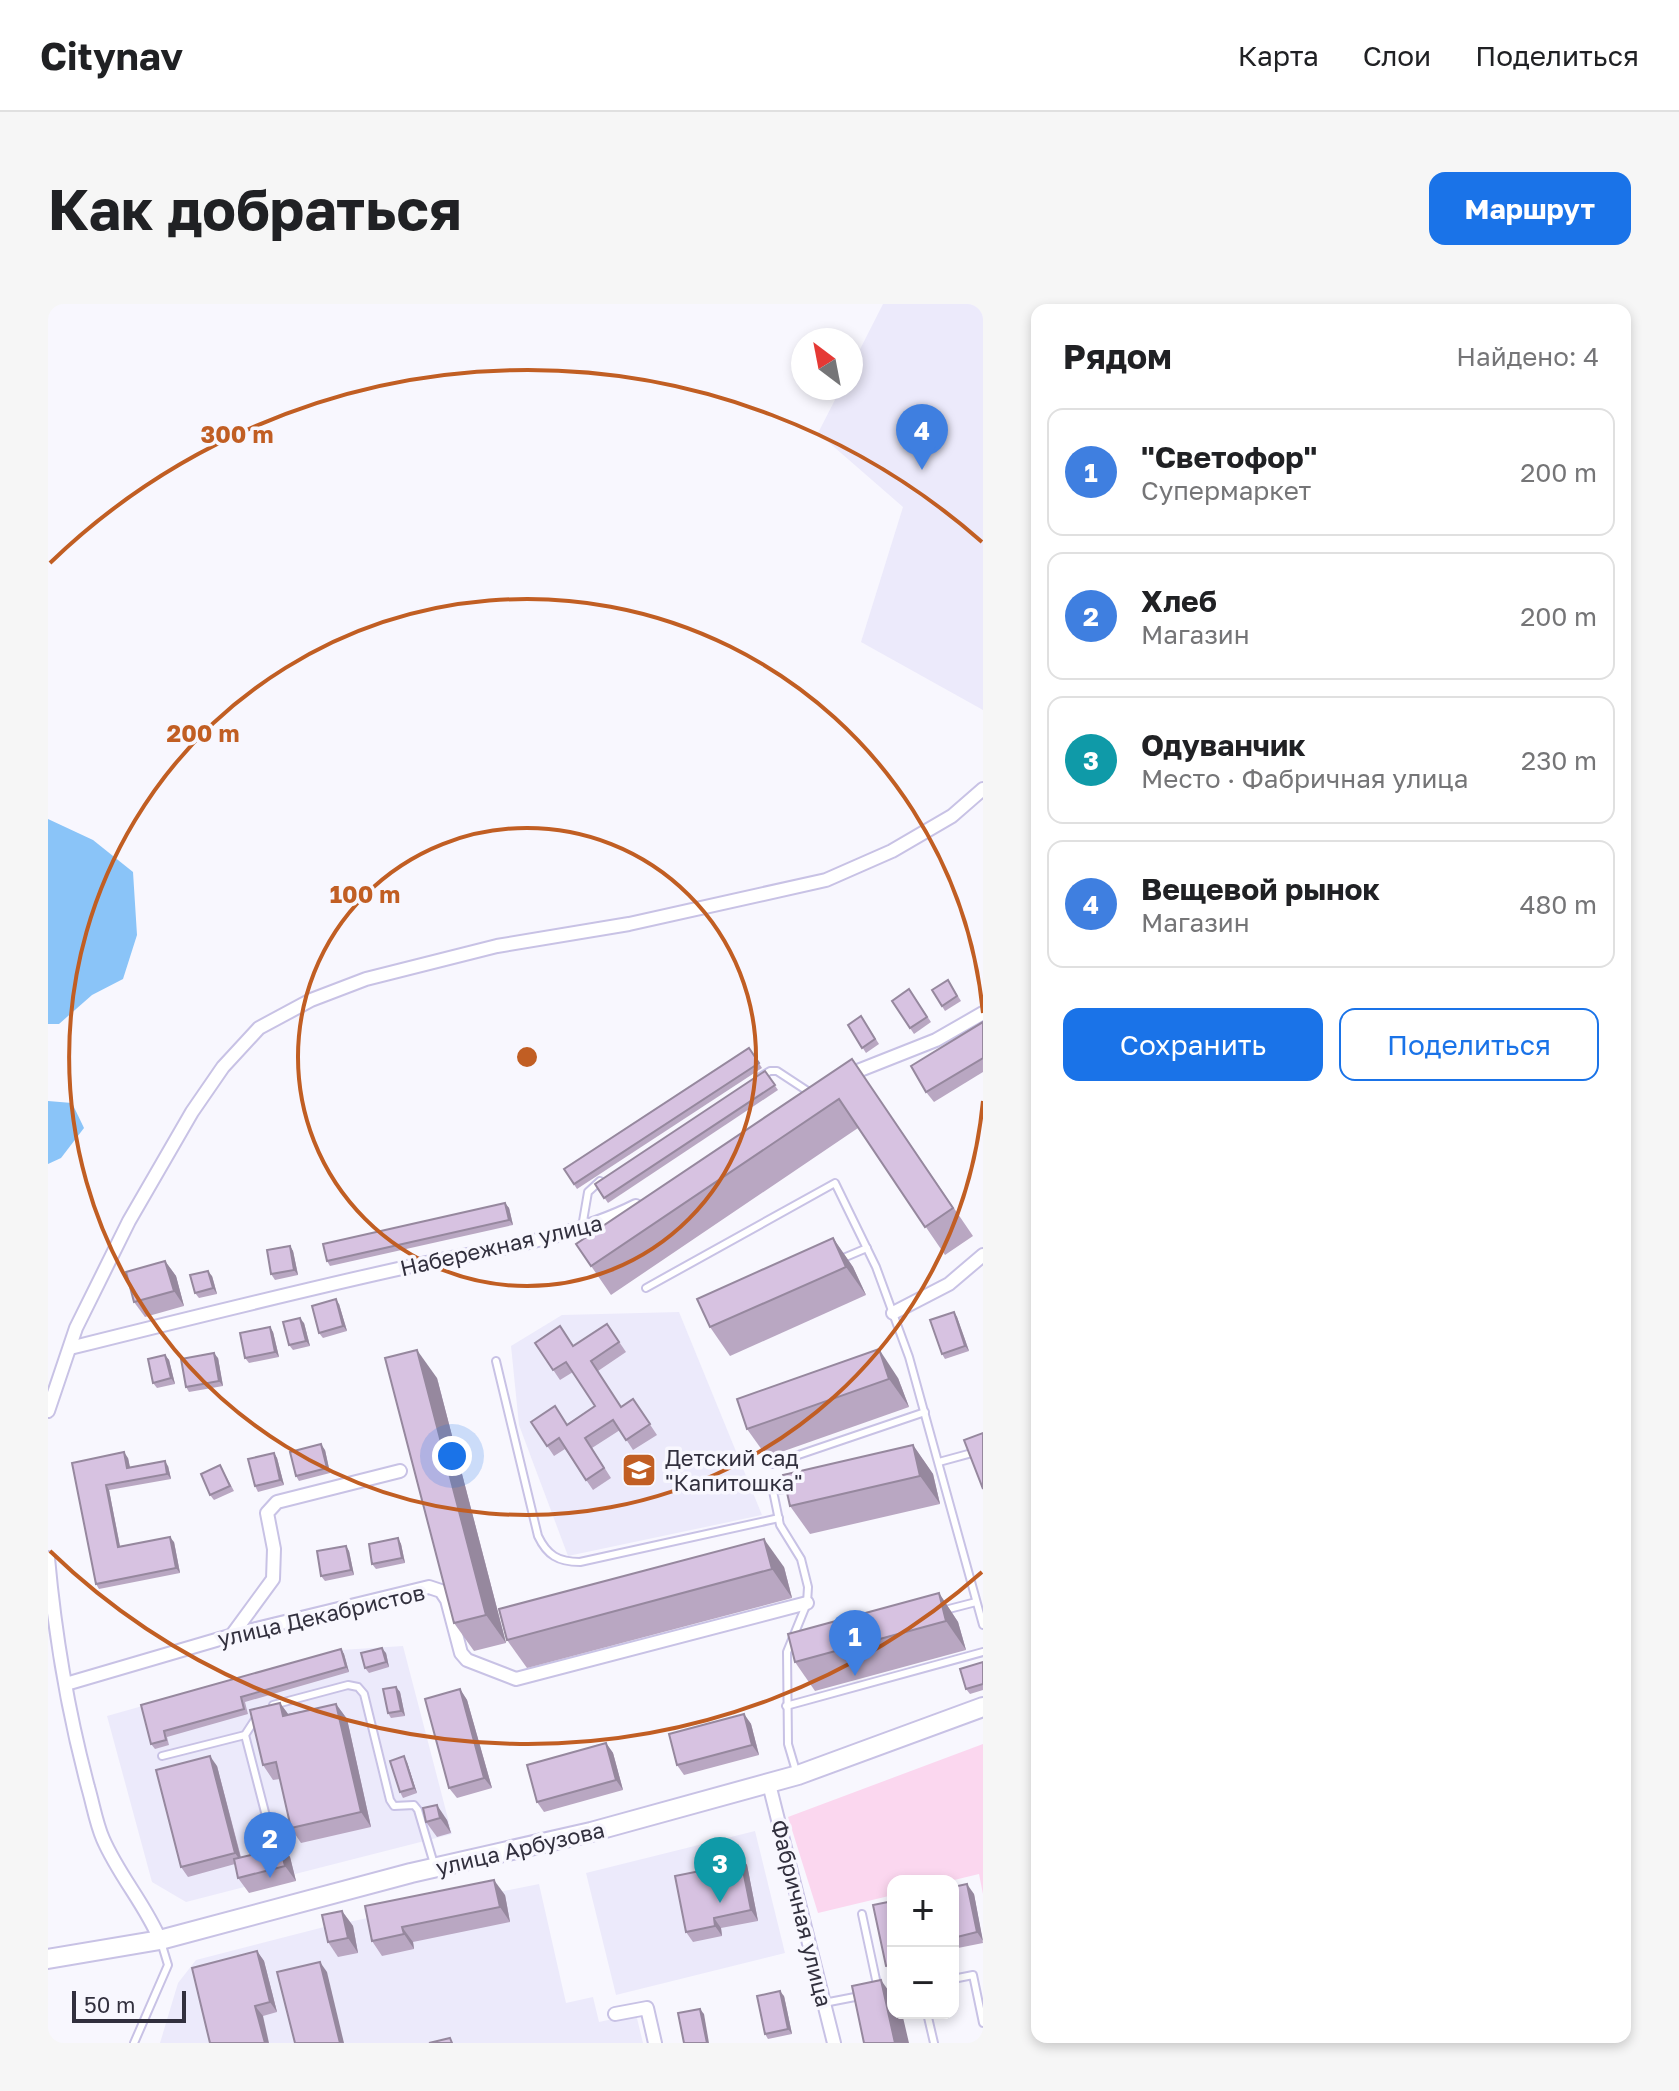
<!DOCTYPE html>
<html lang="ru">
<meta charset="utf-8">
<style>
:root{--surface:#fff;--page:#f6f6f6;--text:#202124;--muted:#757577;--line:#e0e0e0;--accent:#1a73e8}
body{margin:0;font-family:"Golos Text",sans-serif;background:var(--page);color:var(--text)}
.controls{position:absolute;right:24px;bottom:24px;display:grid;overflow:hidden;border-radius:16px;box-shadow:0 4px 12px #0003}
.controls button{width:72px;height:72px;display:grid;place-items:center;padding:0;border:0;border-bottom:2px solid var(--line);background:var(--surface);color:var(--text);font:40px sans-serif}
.compass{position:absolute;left:743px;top:24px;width:72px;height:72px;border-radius:50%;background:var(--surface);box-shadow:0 4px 12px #0003;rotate:328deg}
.scale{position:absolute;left:24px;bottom:20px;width:114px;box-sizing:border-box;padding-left:8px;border:4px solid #32303e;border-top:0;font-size:22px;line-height:28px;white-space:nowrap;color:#32303e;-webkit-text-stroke:6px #f8f7fe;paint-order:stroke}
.you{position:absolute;left:404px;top:1152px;width:28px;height:28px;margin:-20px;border:6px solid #fff;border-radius:50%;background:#1a73e8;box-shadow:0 0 0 12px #1a73e833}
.badge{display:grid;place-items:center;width:52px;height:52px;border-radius:50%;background:var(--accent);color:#fff;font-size:26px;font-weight:700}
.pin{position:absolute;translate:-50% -66px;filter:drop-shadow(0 2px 4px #0008)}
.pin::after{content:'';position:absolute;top:42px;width:28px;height:24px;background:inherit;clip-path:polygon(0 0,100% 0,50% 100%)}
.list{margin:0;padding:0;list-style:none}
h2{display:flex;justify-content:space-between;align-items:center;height:104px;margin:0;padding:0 32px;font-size:34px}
h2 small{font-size:26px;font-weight:400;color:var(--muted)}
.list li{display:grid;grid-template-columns:52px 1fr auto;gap:24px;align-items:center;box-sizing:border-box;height:128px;margin:0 16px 16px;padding:0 16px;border:2px solid var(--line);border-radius:16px}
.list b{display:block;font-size:30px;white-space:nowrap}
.list p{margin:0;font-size:26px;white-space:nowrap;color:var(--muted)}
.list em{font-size:26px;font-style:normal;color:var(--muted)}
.actions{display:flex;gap:16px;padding:24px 32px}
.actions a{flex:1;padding:18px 0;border:2px solid var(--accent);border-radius:16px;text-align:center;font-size:28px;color:var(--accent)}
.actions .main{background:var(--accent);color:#fff}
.map{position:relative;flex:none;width:935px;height:1739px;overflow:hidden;border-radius:16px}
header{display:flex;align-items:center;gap:48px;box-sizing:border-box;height:112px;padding:0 40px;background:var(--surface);border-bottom:2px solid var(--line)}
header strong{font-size:38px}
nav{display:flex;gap:44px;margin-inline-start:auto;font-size:28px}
.intro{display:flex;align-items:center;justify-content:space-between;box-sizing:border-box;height:192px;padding:0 48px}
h1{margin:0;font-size:56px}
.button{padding:20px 36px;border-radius:16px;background:var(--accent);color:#fff;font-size:28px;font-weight:700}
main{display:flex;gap:48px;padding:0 48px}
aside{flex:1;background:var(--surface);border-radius:16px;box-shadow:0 4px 12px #0003}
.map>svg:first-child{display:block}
</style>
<header>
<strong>Citynav</strong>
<nav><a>Карта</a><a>Слои</a><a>Поделиться</a></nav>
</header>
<div class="intro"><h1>Как добраться</h1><a class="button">Маршрут</a></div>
<main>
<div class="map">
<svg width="935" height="1739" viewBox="0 0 935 1739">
<rect width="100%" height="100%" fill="#f8f7fe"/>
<g fill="#eceafb">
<polygon points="835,0 935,0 935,406 813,338 855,203 770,129 793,84 803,84 803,63"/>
<polygon points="631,1008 714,1211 520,1252 471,1121 463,1042 514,1011"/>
<polygon points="355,1342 404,1530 138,1598 104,1578 59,1412 293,1346"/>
<polygon points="707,1527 737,1649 568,1691 538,1569"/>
<polygon points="491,1580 518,1699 545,1693 551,1718 588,1710 595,1739 112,1739 130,1679 148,1656 280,1622"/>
</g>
<polygon fill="#fbd7ef" points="935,1440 935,1590 931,1570 902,1577 845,1577 845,1591 770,1609 740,1513"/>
<g fill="#8ac4f8">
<polygon points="0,515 45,536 85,568 89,631 75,675 44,691 11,720 0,720"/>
<polygon points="0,797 24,799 36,824 13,854 0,860"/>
</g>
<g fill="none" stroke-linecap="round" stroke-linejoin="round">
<g stroke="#c8c2e5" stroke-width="10">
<g id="lane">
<polyline points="712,773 722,767 729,767 764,790"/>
<polyline points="534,923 540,888 552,877"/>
<polyline points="793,955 819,944"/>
<polyline points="598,984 787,879 828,963 861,1053 935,1321"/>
<path d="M448 1057 490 1232C499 1251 510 1258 532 1258L731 1214"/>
<polyline points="891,1158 935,1146"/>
<polyline points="724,1160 877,1108"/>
<polyline points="745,1183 725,1187 732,1221 753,1255 760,1283 759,1299 739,1348 740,1440 748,1467"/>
<polyline points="897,1306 928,1298"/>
<polyline points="225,1401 300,1381 310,1383 316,1390 342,1496 346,1502 366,1501 370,1506 386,1560"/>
<polyline points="738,1402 935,1348"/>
<polyline points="208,1414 197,1431 226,1543"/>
<polyline points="114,1452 197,1431"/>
<polyline points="814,1610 830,1685"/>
<polyline points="905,1675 925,1671 935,1719"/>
<polyline points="776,1699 812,1692"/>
<polyline points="879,1709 886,1739"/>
<polyline points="86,1739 120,1661 113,1638"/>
</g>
</g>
<g stroke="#c8c2e5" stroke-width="16">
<g id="street">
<polyline points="797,772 888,736 935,709"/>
<polyline points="845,1009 901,980 935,951"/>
<path d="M22 1044C134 1016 246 988 359 963 434 947 521 936 588 902"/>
<polyline points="0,1107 28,1024 81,917 144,808 175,763 211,724 263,696 318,675 449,642 581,620 778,576 844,547 904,512 935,485"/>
<path d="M0 1254C7 1331 20 1408 40 1483 45 1500 48 1519 55 1535 71 1572 97 1600 112 1636"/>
<polyline points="184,1331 225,1275 226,1245 219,1209 229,1198 352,1167"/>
<polyline points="18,1380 192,1329 381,1283 393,1287 399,1296 413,1349 419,1356 468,1375 759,1299"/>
<polyline points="721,1480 786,1739"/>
<polyline points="567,1710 599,1704 607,1739"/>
</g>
</g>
<g stroke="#c8c2e5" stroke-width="22">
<polyline id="secondary" points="0,1655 112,1636 363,1569 543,1528 750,1471 935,1403"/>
</g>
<use href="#lane" stroke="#fff" stroke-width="6"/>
<use href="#street" stroke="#fff" stroke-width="12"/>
<use href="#secondary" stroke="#fff" stroke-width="18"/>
</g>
<g fill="#b9a7c2">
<polygon points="900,676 913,697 897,707 884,686"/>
<polygon points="861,685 883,718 866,730 844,697"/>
<polygon points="813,712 831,740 818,749 800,721"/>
<polygon points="935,718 935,768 886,798 878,788"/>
<polygon points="701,744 714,764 529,885 516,865"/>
<polygon points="804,755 925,932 897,951 810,824 563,991 528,940"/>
<polygon points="717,767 730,786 560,899 547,880"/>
<polygon points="457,899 461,904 465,921 282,962 279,957"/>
<polygon points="785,934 805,963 818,991 682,1052 662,1023"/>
<polygon points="242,942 245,947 250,971 227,976 223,970"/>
<polygon points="117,957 128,972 136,1002 97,1013 86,998"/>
<polygon points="164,972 169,990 151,994 147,989"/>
<polygon points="291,1000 299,1027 275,1034 271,1029"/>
<polygon points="906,1008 909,1013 921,1047 897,1055 894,1050"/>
<polygon points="256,1019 262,1042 245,1046 241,1041"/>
<polygon points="559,1020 578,1048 550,1067 573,1103 585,1095 609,1131 585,1146 572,1126 544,1144 563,1174 545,1186 517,1145 506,1152 483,1118 519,1120 547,1102 525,1068 512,1076 487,1039 525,1042"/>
<polygon points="222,1023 225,1028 231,1053 201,1059 197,1054"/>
<polygon points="117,1051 121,1056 127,1080 109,1084 105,1079"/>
<polygon points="170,1054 175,1082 141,1088 138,1083"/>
<polygon points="389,1074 458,1339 426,1347 406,1319"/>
<polygon points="850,1074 861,1103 719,1153 699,1125 689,1095"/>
<polygon points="865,1141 885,1170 892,1200 762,1230 742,1202"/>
<polygon points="277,1146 282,1169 251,1177 248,1172"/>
<polygon points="226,1149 229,1154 236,1181 210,1188 207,1182"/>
<polygon points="80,1154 82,1163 120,1162 123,1175 61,1186 72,1242 126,1238 132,1269 51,1285 48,1280 24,1159"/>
<polygon points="172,1161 186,1187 166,1196 162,1191"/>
<polygon points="350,1234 353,1240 357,1259 328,1265 324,1260"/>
<polygon points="298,1242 301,1247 306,1271 277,1277 273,1272"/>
<polygon points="736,1263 744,1294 479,1364 459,1336 451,1305"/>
<polygon points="891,1289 910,1318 918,1346 767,1387 747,1358"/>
<polygon points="293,1345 296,1350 301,1368 197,1398 200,1410 119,1433 121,1441 107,1445 103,1440 93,1401"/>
<polygon points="338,1349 341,1363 321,1369 317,1364"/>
<polygon points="935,1358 935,1386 922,1390 918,1385"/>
<polygon points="348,1383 352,1388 357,1412 343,1414 340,1409"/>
<polygon points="412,1385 419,1396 444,1484 409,1494 401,1484"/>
<polygon points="232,1399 240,1410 288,1400 299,1415 323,1523 253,1539 243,1524 232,1475 225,1476 215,1461"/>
<polygon points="696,1410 703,1420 711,1451 636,1471 629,1461"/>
<polygon points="558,1439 565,1449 575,1486 496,1508 489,1498"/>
<polygon points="359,1458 369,1489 355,1494 352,1488"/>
<polygon points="169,1462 193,1553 203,1551 231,1538 242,1553 248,1577 201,1589 190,1574 187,1560 140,1573 133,1563"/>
<polygon points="375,1504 399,1516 403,1529 389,1533 378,1518"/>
<polygon points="692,1551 699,1561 710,1617 673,1624 674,1632 645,1638 638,1628 662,1565"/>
<polygon points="905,1583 926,1590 935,1639 905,1645"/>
<polygon points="457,1591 462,1618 365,1638 366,1645 334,1652 324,1637 317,1602"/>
<polygon points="845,1597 845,1672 838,1662"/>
<polygon points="294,1607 305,1622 310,1649 290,1653 280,1638"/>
<polygon points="209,1647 216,1657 229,1708 215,1712 162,1739"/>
<polygon points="736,1692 744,1730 720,1735 717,1730"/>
</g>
<g fill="#96889e">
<polygon points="457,899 461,904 465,921 461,916"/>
<polygon points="785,934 805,963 818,991 798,963"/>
<polygon points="242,942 245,947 250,971 246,966"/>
<polygon points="117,957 128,972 136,1002 126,987"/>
<polygon points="160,967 164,972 169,990 165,984"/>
<polygon points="288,995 291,1000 299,1027 295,1022"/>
<polygon points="906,1008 909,1013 921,1047 917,1042"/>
<polygon points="252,1014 256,1019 262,1042 258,1037"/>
<polygon points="222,1023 225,1028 231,1053 227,1048"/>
<polygon points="831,1045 850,1074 861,1103 841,1075"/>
<polygon points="369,1046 389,1074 458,1339 438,1311"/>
<polygon points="166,1049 170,1054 175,1082 171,1077"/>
<polygon points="117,1051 121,1056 127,1080 123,1074"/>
<polygon points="273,1140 277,1146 282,1169 279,1164"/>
<polygon points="865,1141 885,1170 892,1200 872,1172"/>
<polygon points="76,1148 80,1154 83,1169 79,1164"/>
<polygon points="226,1149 229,1154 236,1181 232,1176"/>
<polygon points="117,1157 120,1162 123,1175 119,1170"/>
<polygon points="58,1181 61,1186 73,1248 70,1243"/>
<polygon points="122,1233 126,1238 132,1269 128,1264"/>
<polygon points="350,1234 353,1240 357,1259 354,1254"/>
<polygon points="716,1235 736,1263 744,1294 724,1265"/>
<polygon points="298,1242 301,1247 306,1271 303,1266"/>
<polygon points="891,1289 910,1318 918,1346 898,1317"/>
<polygon points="334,1344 338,1349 341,1363 338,1358"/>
<polygon points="293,1345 296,1350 301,1368 298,1363"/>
<polygon points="348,1383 352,1388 357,1412 353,1407"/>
<polygon points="412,1385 419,1396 444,1484 436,1474"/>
<polygon points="232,1399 243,1414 235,1412"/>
<polygon points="288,1400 299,1415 323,1523 313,1508"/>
<polygon points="696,1410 703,1420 711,1451 704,1441"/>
<polygon points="558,1439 565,1449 575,1486 568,1476"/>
<polygon points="162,1452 169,1462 194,1559 187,1549"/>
<polygon points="356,1452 359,1458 369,1489 366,1484"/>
<polygon points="389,1501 399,1516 403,1529 392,1514"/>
<polygon points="231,1538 242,1553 248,1577 237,1562"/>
<polygon points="692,1551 699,1561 710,1617 703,1606"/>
<polygon points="446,1576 457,1591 462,1618 452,1603"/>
<polygon points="919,1580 926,1590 935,1637 929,1628"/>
<polygon points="294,1607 305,1622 310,1649 300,1634"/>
<polygon points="666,1614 673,1624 674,1632 667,1622"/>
<polygon points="354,1623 365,1638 366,1645 356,1630"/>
<polygon points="209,1647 216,1657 229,1708 222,1698"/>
<polygon points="272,1658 279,1668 296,1739 292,1739"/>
<polygon points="833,1676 845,1693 845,1709 854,1709 861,1739 847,1739"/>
<polygon points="732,1687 736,1692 744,1730 740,1725"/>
<polygon points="207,1702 215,1712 221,1739 217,1739"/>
<polygon points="652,1705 656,1710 661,1739 659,1739"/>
</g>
<g fill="#d7c2e1" stroke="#96889e" stroke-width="2">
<polygon points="900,676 909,692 894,702 884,686"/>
<polygon points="861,685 879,713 862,724 844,697"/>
<polygon points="813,712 827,735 814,744 800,721"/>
<polygon points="935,718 935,754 878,788 863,762"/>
<polygon points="701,744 711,759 526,880 516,865"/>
<polygon points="804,755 905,904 877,923 791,795 543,962 528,940"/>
<polygon points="717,767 727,781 556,894 547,880"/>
<polygon points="457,899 461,916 279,957 275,940"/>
<polygon points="785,934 798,963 662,1023 649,995"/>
<polygon points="242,942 246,966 223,970 219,946"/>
<polygon points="117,957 126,987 86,998 78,968"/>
<polygon points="160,967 165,984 147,989 142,971"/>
<polygon points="288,995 295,1022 271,1029 264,1002"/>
<polygon points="906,1008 917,1042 894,1050 882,1016"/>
<polygon points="252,1014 258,1037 241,1041 235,1018"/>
<polygon points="559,1020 571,1038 543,1057 573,1103 585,1095 602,1120 578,1136 565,1116 537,1134 556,1164 538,1176 511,1134 499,1142 483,1118 507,1102 519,1121 547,1102 518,1058 505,1066 487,1039 512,1022 525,1042"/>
<polygon points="222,1023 227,1048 197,1054 192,1029"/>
<polygon points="831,1045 841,1075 699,1125 689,1095"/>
<polygon points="369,1046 438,1311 406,1319 337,1054"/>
<polygon points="166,1049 171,1077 138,1083 133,1055"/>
<polygon points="117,1051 123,1074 105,1079 100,1055"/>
<polygon points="935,1129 935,1185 916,1136"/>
<polygon points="273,1140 279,1164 248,1172 242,1148"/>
<polygon points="865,1141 872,1172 742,1202 735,1171"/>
<polygon points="76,1148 79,1164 117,1157 119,1170 58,1181 70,1243 122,1233 128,1264 48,1280 24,1159"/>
<polygon points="226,1149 232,1176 207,1182 200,1155"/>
<polygon points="172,1161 182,1182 162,1191 153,1170"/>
<polygon points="350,1234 354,1254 324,1260 321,1240"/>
<polygon points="716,1235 724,1265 459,1336 451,1305"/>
<polygon points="298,1242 303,1266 273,1272 269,1247"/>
<polygon points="891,1289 898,1317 747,1358 740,1330"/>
<polygon points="334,1344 338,1358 317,1364 313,1349"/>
<polygon points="293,1345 298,1363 193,1393 196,1405 116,1427 118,1436 103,1440 93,1401"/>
<polygon points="935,1358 935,1380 918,1385 912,1365"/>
<polygon points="348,1383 353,1407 340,1409 335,1385"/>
<polygon points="412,1385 436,1474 401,1484 377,1395"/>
<polygon points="232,1399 235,1412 288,1400 313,1508 243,1524 228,1458 215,1461 202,1406"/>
<polygon points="696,1410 704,1441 629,1461 621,1430"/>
<polygon points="558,1439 568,1476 489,1498 479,1461"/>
<polygon points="162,1452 187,1549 133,1563 108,1466"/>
<polygon points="356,1452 366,1484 352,1488 342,1457"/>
<polygon points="389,1501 392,1514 378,1518 375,1504"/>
<polygon points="231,1538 237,1562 190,1574 186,1555 203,1551 202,1545"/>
<polygon points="692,1551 703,1606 666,1614 667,1622 638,1628 627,1572 662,1565 660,1557"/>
<polygon points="446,1576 452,1603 354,1623 356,1630 324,1637 317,1602"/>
<polygon points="919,1580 929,1628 905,1634 905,1583"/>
<polygon points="845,1597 845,1661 838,1662 825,1601"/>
<polygon points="294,1607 300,1634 280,1638 274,1611"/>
<polygon points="209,1647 222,1698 207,1702 217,1739 162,1739 144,1664"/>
<polygon points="272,1658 292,1739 247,1739 229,1668"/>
<polygon points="833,1676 847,1739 816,1739 804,1682"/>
<polygon points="732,1687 740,1725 717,1730 709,1692"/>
<polygon points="652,1705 659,1739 636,1739 630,1709"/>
<polygon points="402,1734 404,1739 381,1739"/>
</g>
<g fill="none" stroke="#c15e23" stroke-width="4">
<circle cx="479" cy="753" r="229"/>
<path d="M935 797A458 458 0 1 1 935 709"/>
<path d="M934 1268A687 687 0 0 1 2 1247M2 259A687 687 0 0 1 934 238"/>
</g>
<defs>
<g id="school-square" transform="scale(1.8)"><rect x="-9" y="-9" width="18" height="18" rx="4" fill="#c15e23" stroke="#f8f7fe"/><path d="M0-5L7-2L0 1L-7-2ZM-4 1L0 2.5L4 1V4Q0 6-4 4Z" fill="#fff"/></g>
</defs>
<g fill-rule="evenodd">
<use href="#school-square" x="591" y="1166"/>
</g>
<g text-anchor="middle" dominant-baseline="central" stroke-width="7" stroke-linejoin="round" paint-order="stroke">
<g font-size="22" fill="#32303e" stroke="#f8f7fe">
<text transform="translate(453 941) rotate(-13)">Набережная улица</text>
<text transform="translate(273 1311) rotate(-13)">улица Декабристов</text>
<text transform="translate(472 1544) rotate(-13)">улица Арбузова</text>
<text transform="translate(754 1609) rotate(76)">Фабричная улица</text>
</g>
<g font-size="22" fill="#32303e" stroke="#f8f7fe" text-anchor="start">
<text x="617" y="1153">Детский сад<tspan x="617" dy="25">"Капитошка"</tspan></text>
</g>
</g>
<circle cx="479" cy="753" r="12" fill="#c15e23" stroke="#f8f7fe" stroke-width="4"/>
<g font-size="24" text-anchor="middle" font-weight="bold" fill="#c15e23" stroke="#f8f7fe" stroke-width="7" stroke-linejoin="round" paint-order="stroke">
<text x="189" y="139">300 m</text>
<text x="155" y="438">200 m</text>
<text x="317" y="599">100 m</text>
</g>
</svg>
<div class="controls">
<button>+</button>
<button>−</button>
</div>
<svg class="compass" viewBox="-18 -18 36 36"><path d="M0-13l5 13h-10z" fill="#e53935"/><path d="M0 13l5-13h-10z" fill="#757577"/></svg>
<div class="scale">50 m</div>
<div class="you"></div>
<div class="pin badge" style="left:807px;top:1372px;background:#3f7fe0">1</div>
<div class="pin badge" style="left:222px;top:1574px;background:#3f7fe0">2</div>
<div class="pin badge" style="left:672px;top:1599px;background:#0f9aa8">3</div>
<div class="pin badge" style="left:874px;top:166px;background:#3f7fe0">4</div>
</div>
<aside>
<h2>Рядом<small>Найдено: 4</small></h2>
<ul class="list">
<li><span class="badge" style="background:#3f7fe0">1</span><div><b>&quot;Светофор&quot;</b><p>Супермаркет</p></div><em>200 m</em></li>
<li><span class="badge" style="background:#3f7fe0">2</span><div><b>Хлеб</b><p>Магазин</p></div><em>200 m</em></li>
<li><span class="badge" style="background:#0f9aa8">3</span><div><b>Одуванчик</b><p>Место · Фабричная улица</p></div><em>230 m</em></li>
<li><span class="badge" style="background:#3f7fe0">4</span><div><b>Вещевой рынок</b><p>Магазин</p></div><em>480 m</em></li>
</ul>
<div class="actions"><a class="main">Сохранить</a><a>Поделиться</a></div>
</aside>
</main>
